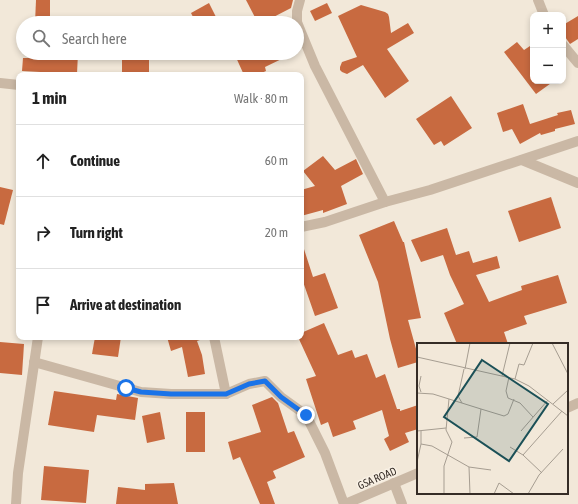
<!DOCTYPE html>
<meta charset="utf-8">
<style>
:root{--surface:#fff;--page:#f2f2f2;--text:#222;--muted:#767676;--line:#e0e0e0}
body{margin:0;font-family:"Asap Condensed",sans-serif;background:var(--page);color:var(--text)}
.controls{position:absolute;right:12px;top:12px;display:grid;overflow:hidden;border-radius:8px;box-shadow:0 2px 6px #0003}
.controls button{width:36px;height:36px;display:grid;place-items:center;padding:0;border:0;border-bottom:1px solid var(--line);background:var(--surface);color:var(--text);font:20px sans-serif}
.stop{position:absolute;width:12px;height:12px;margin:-9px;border:3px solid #1a73e8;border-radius:50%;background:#fff}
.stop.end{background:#1a73e8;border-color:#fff;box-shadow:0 1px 4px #0008}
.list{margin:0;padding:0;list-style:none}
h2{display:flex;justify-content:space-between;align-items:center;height:52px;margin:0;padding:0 16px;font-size:17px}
h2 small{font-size:13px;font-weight:400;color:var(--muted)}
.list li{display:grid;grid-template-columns:26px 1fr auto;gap:12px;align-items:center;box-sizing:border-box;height:72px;padding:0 16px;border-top:1px solid var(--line)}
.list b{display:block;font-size:15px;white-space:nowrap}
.list em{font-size:13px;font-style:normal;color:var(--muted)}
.icon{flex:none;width:22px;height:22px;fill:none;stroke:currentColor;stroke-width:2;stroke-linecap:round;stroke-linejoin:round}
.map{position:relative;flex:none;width:578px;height:504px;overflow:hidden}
.search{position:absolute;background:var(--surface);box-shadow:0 2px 6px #0003;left:16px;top:16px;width:288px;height:44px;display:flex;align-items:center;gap:10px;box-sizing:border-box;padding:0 14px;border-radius:22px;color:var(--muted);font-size:15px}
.panel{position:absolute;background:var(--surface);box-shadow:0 2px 6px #0003;left:16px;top:72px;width:288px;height:268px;border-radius:8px}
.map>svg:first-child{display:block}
</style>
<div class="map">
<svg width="578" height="504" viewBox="0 0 578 504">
<rect width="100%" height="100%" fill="#f2e8d9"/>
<g fill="#c86a40">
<polygon points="36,0 50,0 50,23 35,23"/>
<polygon points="246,0 293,0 291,8 262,23 258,23"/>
<polygon points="209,3 219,23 196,23 191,13"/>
<polygon points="327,3 332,13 315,21 310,11"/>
<polygon points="361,5 385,12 388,14 389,17 391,33 408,23 414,33 387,49 409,81 385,98 363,65 347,74 342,72 340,70 340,67 342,62 357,57 338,16"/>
<polygon points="578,16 578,39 570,44 563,34 563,25"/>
<polygon points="517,42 524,50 533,44 533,81 554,81 536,94 504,52"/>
<polygon points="49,53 78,53 77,74 22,71 23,58 48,58"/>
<polygon points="122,53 142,53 142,54 149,54 149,75 122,75"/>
<polygon points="234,53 294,53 265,67 266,71 257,75 244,75"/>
<polygon points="451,96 472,128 444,146 441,141 434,145 416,119"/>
<polygon points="523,104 530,124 558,115 557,113 571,110 575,124 555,129 555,131 541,135 540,133 520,144 512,129 503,132 497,113"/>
<polygon points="323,156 335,170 356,159 363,174 341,186 347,204 323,213 323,210 301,216 301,190 315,186 303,171"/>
<polygon points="0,187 13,190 4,225 0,224"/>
<polygon points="551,197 561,228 519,242 508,211"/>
<polygon points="394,221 403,242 404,242 421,318 408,320 418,356 418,362 398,368 390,339 378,282 359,235"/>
<polygon points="447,228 456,255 469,251 473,263 497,256 500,268 476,275 489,302 522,290 521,286 558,275 567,303 524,316 527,324 504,332 508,344 457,344 444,313 464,304 450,275 443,255 421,262 411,240"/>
<polygon points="303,246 313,277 325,273 338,308 315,316 301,276 301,247"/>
<polygon points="324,323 338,355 352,350 355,358 367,354 376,378 385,374 397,409 400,409 400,411 418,405 418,429 405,433 409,442 390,451 384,439 389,436 382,410 353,421 356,429 333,437 328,422 321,425 306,379 316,376 298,337 301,337 301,333"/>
<polygon points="95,337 121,337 118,357 92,354"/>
<polygon points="167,337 205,337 206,338 197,341 202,355 205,374 188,377 182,347 171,351"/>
<polygon points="0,342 24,344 22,375 0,373"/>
<polygon points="54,391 116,400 117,394 138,398 135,420 97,415 94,432 48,425"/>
<polygon points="272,397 278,403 288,433 294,431 305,457 273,471 276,478 267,482 275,504 260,504 240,457 233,460 228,442 261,432 252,405"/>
<polygon points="160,412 165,439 147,443 142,416"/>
<rect x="186" y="412" width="19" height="40"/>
<polygon points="44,466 89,470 86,503 41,500"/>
<polygon points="174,483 178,504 116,504 118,487 145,490 145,484"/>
</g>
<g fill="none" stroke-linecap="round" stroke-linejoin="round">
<g stroke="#cab8a5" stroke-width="10">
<polyline points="300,0 297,11 297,22 301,32 315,66 385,202 430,190 578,141"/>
<polyline points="538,0 544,15"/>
<polyline points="563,45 578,63"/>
<polyline points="0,83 19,85"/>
<polyline points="522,160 578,183"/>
<polyline points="301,227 325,222 385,202"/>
<polyline points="214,337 226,394"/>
<polyline points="34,362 141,392 171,394 226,394 249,384 265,381 281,397 306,415 325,453 344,504"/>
<polyline points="394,483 402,504"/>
<polyline points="16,504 18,473 38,337"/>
</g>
<g stroke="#cab8a5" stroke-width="10">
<polyline points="567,408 578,403"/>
<polyline points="345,504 418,473"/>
</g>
</g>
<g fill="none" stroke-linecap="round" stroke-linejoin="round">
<polyline stroke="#1a73e8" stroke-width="5" points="126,388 141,392 171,394 226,394 249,384 265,381 281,397 306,415"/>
</g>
<g text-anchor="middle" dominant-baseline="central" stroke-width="3" stroke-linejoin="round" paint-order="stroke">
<g font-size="11" fill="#352c26" stroke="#f9f1e5">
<text transform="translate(377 478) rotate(-23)">GSA ROAD</text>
</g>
</g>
<g transform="translate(417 343)">
<rect width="151" height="151" fill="#f2e8d9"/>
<path fill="none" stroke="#a69d91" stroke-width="1" d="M135 0 151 31M0 14 98 36 112 43 151 73M48 26 53 0M85 33 93 0M92 34 89 48 91 55 103 60 116 74M98 36 102 21 107 22 116 0M4 49 2 43 4 33M0 50 16 51 64 66 60 94 47 95M45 60 41 53 47 26M136 61 151 47M64 66 87 73 91 71 97 56M0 88 29 85M104 88 131 57M4 101 15 103 52 124 74 127M93 104 106 112M0 119 4 101V88M52 124 53 151M125 130 106 112 145 68M27 151V123L35 99 29 87 32 56M77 151 82 140 97 151M111 151 122 132 146 106"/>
<path fill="#1b5057" fill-opacity="0.15" stroke="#1b5057" stroke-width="2" d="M65 17 131 61 92 118 27 74Z"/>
<rect width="151" height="151" fill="none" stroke="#352c26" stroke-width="2"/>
</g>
</svg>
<div class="controls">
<button>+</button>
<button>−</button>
</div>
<div class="stop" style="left:126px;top:388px"></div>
<div class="stop end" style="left:306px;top:415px"></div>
<div class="search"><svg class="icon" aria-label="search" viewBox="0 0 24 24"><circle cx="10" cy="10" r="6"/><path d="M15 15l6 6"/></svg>Search here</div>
<section class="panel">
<h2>1 min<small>Walk · 80 m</small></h2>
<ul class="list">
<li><svg class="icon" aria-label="ahead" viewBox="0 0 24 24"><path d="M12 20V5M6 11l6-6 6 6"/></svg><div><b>Continue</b></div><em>60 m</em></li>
<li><svg class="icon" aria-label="right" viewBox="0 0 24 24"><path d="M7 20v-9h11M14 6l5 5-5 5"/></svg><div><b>Turn right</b></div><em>20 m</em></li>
<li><svg class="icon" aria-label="arrive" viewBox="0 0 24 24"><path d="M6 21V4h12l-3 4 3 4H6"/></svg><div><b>Arrive at destination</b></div></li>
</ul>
</section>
</div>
